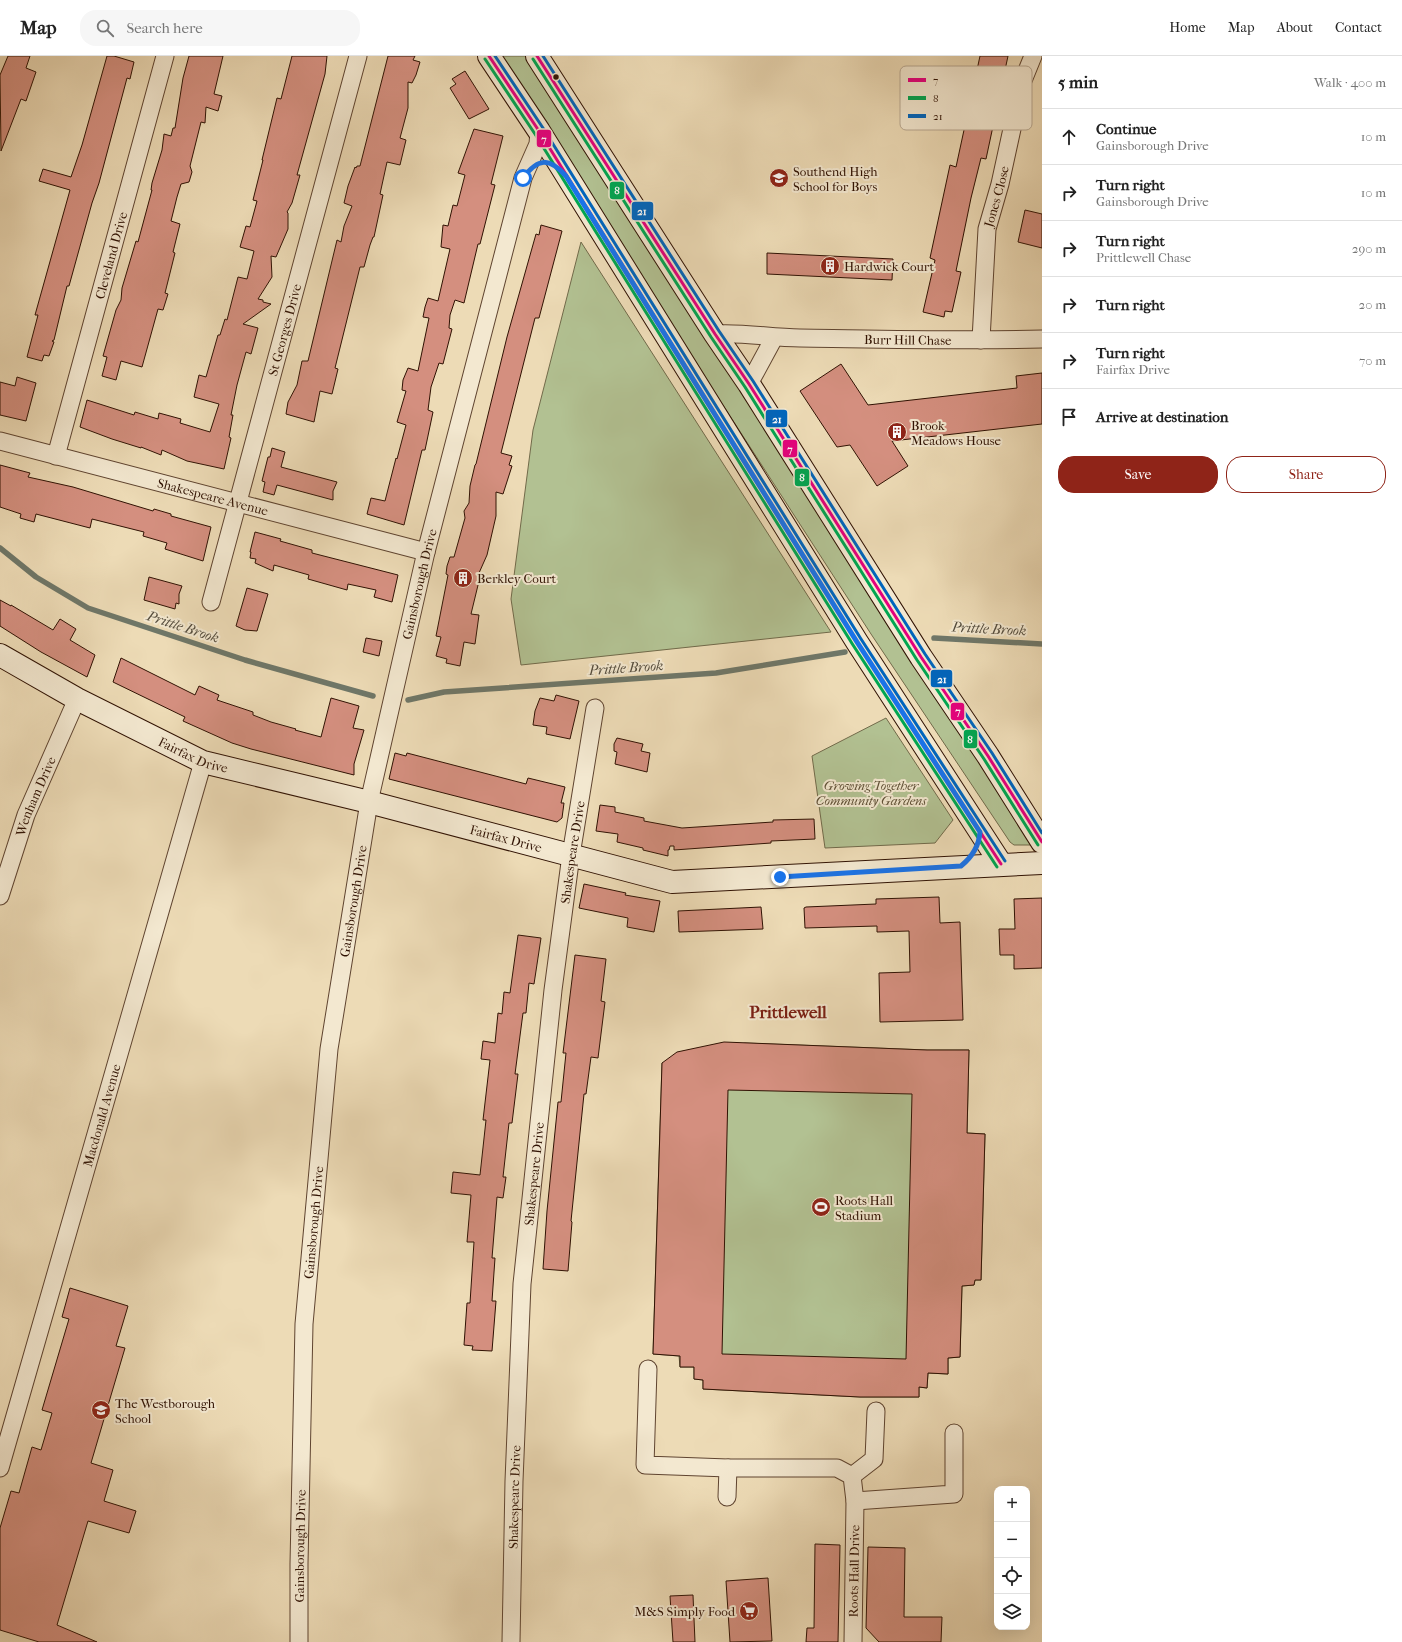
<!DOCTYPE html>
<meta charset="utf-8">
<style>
:root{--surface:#fff;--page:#f6f6f6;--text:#222;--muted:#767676;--line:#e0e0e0;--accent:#8f2418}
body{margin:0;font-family:"IM FELL French Canon",serif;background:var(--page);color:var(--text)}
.controls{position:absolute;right:12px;bottom:12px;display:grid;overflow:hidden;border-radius:8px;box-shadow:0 4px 16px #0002}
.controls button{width:36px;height:36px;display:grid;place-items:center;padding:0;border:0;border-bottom:1px solid var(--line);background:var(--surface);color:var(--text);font:20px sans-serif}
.stop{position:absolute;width:12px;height:12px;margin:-9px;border:3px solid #1a73e8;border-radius:50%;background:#fff}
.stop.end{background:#1a73e8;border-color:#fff;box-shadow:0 1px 4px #0008}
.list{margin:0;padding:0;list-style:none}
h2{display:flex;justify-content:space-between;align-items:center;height:52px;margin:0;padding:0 16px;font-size:17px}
h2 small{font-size:13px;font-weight:400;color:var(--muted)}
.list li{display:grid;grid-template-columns:26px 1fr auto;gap:12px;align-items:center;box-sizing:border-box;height:56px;padding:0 16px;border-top:1px solid var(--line)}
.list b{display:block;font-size:15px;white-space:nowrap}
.list p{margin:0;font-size:13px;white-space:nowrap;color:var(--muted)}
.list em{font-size:13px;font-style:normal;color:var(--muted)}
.actions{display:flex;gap:8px;padding:12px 16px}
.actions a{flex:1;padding:9px 0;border:1px solid var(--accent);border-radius:16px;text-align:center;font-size:14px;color:var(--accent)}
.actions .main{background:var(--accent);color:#fff}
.icon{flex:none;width:22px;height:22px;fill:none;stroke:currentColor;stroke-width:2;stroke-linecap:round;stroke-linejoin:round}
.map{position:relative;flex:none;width:1042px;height:1586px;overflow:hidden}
header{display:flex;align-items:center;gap:24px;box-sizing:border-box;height:56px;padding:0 20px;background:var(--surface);border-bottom:1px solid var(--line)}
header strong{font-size:19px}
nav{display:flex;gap:22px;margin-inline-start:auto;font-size:14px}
.search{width:280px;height:36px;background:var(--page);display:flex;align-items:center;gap:10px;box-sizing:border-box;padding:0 14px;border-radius:16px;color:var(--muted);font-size:15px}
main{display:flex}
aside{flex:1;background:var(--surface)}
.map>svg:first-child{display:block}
</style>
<header>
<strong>Map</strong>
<div class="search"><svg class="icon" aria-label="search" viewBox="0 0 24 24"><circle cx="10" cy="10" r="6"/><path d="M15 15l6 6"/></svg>Search here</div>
<nav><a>Home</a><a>Map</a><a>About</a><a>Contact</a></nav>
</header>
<main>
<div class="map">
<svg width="1042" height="1586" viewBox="0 0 1042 1586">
<rect width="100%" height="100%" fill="#eddbb6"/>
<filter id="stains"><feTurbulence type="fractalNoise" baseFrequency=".005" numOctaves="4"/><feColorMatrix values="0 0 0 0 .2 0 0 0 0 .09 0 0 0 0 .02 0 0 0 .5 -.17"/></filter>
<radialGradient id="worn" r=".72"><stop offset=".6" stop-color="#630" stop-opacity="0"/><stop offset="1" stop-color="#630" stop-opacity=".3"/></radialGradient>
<g fill="#b2c192" stroke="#716a4a">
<polygon points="497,0 529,0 1035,784 1030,789 1014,789 1010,786 871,578"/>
<polygon points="581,186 831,576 521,609 511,543 533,374"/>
<polygon points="886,662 953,764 935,787 825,792 812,700"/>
<polygon points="745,987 927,994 969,994 967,1077 985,1078 981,1224 975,1224 974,1229 962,1230 960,1301 948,1302 948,1318 928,1317 927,1332 919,1331 919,1341 860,1341 703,1333 703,1324 694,1323 694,1311 680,1311 679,1300 653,1298 662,1007"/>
</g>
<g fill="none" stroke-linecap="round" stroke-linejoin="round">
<g stroke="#6f7768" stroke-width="5.5">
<polyline points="0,492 36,521 88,552 245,604 373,640"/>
<polyline points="934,582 1042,588"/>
<polyline points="408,644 444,636 716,617 845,596"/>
</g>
</g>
<g fill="#d48f7f" stroke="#301203" fill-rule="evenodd">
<polygon points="8,0 30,0 26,12 36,16 26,45 21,43 1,95 0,19"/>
<polygon points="107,0 114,0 134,6 130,23 127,22 99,127 92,147 69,230 67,230 54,284 52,285 54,286 49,300 44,299 42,305 27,301 38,259 35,259 70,134 39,125 43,113 71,121 82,89"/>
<polygon points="189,0 223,0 214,38 222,40 218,55 206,51 205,67 201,66 190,110 192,116 189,126 181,128 177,141 171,165 180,168 173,196 175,197 165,237 168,238 163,254 158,253 142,311 121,305 116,324 102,320 107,301 103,300 116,254 121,244 122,232 136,185 138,186 152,134 151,134 152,127 162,94 164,78 171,80 173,72 175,72 183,22"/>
<polygon points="292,0 327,0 325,18 297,119 300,119 292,147 287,156 288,157 288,173 276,201 271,200 272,221 258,243 263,244 263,246 271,248 243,268 258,272 251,298 246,296 237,329 231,359 233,359 229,381 231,382 224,413 187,405 162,394 161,399 141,391 141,392 112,383 80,371 87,344 134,359 135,356 158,363 159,357 181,363 180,367 210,376 219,348 194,341 199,319 206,321 218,279 220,279 225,263 227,264 238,221 247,223 254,195 240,191 246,170 250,171 257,145 253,144 263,104 262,104 277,42 281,43"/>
<polygon points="388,0 415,0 413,4 420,6 416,19 412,27 408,26 408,52 400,82 406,84 400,109 387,106 380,138 383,139 374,181 373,181 370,189 364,211 360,211 335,312 338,313 332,338 320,335 314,366 286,358 288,346 297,329 302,305 308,305 337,184 341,186 344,170 352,150 344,147 348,130 355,111 356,112 357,110 360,110"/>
<polygon points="980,0 1008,0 986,103 981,102 971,142 956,215 961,216 952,256 945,255 944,261 923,256 935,204 930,202 950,109 956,111"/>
<polygon points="465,15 489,53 469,63 450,32 456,28 452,23"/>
<polygon points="474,73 503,80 491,128 495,129 480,188 478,188 464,247 455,244 450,259 449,272 452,273 443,308 439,307 431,331 428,354 433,356 425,394 422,394 404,469 367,458 371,442 385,445 396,402 397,403 406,369 397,366 406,335 402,334 403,324 408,312 418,315 429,262 423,261 425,251 428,242 438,245 450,193 441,191 443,169 448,170 453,149 457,150 465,119 458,117"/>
<polygon points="1025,154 1042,158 1042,192 1018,186"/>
<polygon points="541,169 562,175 539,262 535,262 501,397 512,400 509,409 512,410 503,438 496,436 496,460 487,499 479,517 479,525 471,558 479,559 475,588 464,586 460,610 446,607 447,603 436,600 441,581 436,580 448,519 446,518 447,510 450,501 454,501 465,462 464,455 469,447 470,430 475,409 476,408 507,281 536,178 539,179"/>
<polygon points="767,197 893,203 892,224 767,218"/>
<polygon points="841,308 868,349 1017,332 1016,320 1042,317 1042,368 892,385 908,410 877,430 850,389 837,391 800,335"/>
<polygon points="17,321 36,327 26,365 0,359 0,326 15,330"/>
<polygon points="272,392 285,396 281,411 337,426 333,435 333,444 277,429 274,439 263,436 265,426 262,425 268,401 270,401"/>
<polygon points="0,409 30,417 28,421 73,431 153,455 154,453 171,458 171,460 211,471 203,505 165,493 167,487 143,480 144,476 92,463 90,472 36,458 34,466 20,462 21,458 0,451"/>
<polygon points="255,476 281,483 280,485 312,494 312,497 398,519 392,546 374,541 376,534 348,528 347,534 308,523 309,519 274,509 273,515 255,507 256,503 250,502 251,496 250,496"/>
<polygon points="149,521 182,530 179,538 179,548 176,547 175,553 144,544"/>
<polygon points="247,532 268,538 257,575 245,574 236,570"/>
<polygon points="0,544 11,550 11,549 53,574 60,563 76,573 70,584 95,599 87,621 41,596 0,570"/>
<polygon points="366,582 382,585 379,600 363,596"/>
<polygon points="121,602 195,639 199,630 219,639 217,644 253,656 253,659 271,666 296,673 295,674 321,681 331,642 359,650 353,672 364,674 354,708 354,719 251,693 232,687 183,665 185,661 113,626"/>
<polygon points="556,639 579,645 570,683 546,678 547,671 533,669 535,655 540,642 554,645"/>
<polygon points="617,682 643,688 641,695 650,697 647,716 615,708 617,696 614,695 614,688"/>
<polygon points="395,697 406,700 407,697 526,728 528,722 565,731 561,747 564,747 562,762 557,766 389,723"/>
<polygon points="600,749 615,751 615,756 644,762 644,765 682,772 773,766 773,764 814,763 815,783 771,785 771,787 674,794 674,790 670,790 669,794 668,794 668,800 643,794 643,792 617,786 618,778 596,775"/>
<polygon points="584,828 626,837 625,839 660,845 654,876 627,871 628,862 579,852"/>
<polygon points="939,841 940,867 960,866 963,964 880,966 879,917 910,916 909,875 877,876 877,870 805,872 804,852 806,851 876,848 876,843"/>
<polygon points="1042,842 1042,912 1014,913 1014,899 1000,899 999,873 1015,873 1014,843"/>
<polygon points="761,851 763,873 679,876 678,855"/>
<polygon points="518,879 541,882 534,928 529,927 526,957 523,957 515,1018 518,1018 512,1067 509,1067 503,1121 506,1121 503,1142 497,1141 492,1202 495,1202 492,1245 496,1245 492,1295 472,1294 473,1290 464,1289 467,1247 470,1247 474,1186 467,1186 471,1139 451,1137 453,1116 480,1119 486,1064 483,1064 490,1004 481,1003 483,985 495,987 498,957 502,958 504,936 510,937"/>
<polygon points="575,899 606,903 601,945 605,946 598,1002 591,1001 586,1038 584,1038 571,1165 572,1166 568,1215 543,1213 547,1155 558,1046 561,1046 566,997 563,997"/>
<path d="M724 986 927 994H969L967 1077 985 1078 981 1224H975L974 1229 962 1230 960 1301 948 1302V1318L928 1317 927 1332 919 1331V1341H860L703 1333V1324L694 1323V1311H680V1300L653 1298 662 1007 677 996ZM728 1034 912 1038 906 1303 722 1298Z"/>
<polygon points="70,1232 128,1250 116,1290 125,1292 91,1407 113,1414 104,1445 136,1455 129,1477 88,1465 57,1569 97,1586 39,1586 0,1574 0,1472 11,1435 19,1437 32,1391 41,1394 52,1357 42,1354 69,1263 62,1261"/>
<polygon points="815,1488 840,1489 838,1586 806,1586 807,1572 814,1572"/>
<polygon points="868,1491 905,1492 904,1561 942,1561 941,1586 879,1586 866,1572"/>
<polygon points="768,1522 772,1585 730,1586 726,1525"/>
<polygon points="693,1539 695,1586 673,1586 670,1540"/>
</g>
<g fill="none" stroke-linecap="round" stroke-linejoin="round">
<g stroke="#5f4430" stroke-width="19">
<g id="street">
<path id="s1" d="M715 278C743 276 772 282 800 282 880 283 961 285 1042 283"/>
<path id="s2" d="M981 284 987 173 1000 128 1022 27 1033 0"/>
<polyline points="749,328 774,282"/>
<path id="s3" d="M0 385 426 496"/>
<path id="s4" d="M56 400 165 0"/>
<path id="s5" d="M211 546 358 0"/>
<path id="s6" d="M0 840 26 759 77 643"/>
<polyline points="648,1313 645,1409 728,1412"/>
<path id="s7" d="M0 1412 203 706"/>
<polyline points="852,1420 874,1403 876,1355"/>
<polyline points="727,1441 728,1412 837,1412 852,1420 855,1445 853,1586"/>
<polyline points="855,1445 954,1438 954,1377"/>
<path id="s8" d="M299 1586V1508L304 1268 329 993 369 746 426 496 523 122 538 88 539 75"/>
<path id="s9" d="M511 1586 514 1425 522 1228 553 934 571 799 595 652"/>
</g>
</g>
<g stroke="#301203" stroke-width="24">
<g id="secondary">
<polyline points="489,0 539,75 857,586 1001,808"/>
<polyline points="537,0 715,278 749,328 921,601 988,700 1042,786"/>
<path id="s10" d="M0 599 77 643 203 706 369 746 672 826 1042 807"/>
</g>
</g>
<use href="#street" stroke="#f3e8d0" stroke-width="17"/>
<use href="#secondary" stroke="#f3e8d0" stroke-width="22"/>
<g stroke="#f3e8d0" stroke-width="6">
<g id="bus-1">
<polyline points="489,0 539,75 857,586 1001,808"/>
<polyline points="537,0 715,278 749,328 921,601 988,700 1042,786"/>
</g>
</g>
<g stroke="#f3e8d0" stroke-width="6">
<g id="bus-2">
<polyline points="485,3 535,78 853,589 997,811"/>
<polyline points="533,3 711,281 745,331 917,604 984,703 1038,789"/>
</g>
</g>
<g stroke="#f3e8d0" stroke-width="6">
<g id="bus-3">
<polyline points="495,0 543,72 861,583 1005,805"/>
<polyline points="543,0 719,275 753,325 925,598 992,697 1042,777"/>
</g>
</g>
<use href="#bus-1" stroke="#e5007d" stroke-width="3"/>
<use href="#bus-2" stroke="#00a651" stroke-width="3"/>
<use href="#bus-3" stroke="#0065bd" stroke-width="3"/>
</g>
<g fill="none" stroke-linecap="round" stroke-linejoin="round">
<path stroke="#1a73e8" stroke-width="5" d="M523 122C538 102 549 101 566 120L857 586 980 776C979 791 972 801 961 810L780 821"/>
</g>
<defs>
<g id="school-disc" transform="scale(1)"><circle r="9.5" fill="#8f2418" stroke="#f3e8d0"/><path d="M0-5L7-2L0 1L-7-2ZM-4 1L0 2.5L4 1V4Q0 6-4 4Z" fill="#fff"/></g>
<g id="building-disc" transform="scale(1)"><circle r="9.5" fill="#8f2418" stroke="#f3e8d0"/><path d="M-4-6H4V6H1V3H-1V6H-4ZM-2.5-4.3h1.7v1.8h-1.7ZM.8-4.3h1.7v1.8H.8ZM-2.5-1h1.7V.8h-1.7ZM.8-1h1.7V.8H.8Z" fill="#fff"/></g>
<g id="stadium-disc" transform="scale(1)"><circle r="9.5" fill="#8f2418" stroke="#f3e8d0"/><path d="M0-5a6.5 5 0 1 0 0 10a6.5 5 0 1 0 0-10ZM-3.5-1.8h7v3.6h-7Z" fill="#fff"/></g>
<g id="supermarket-disc" transform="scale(1)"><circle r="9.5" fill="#8f2418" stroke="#f3e8d0"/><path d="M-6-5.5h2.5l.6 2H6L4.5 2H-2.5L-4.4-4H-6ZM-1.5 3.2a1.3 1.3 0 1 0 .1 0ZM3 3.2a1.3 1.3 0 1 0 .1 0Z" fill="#fff"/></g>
</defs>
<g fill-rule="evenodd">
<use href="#school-disc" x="779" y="122"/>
<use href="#building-disc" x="830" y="210"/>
<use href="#building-disc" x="897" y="376"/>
<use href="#building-disc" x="463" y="522"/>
<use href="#stadium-disc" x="821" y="1151"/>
<use href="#school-disc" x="101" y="1354"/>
<use href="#supermarket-disc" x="749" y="1555"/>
</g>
<circle fill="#301203" stroke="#f3e8d0" stroke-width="1.5" cx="556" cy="21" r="3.5"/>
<g text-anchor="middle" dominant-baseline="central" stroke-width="4" stroke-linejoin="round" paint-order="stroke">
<g font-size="13" fill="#301203" stroke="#f3e8d0" text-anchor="start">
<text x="793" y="115">Southend High<tspan x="793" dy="15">School for Boys</tspan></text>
<text x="844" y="210">Hardwick Court</text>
<text x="911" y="369">Brook<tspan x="911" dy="15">Meadows House</tspan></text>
<text x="477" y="522">Berkley Court</text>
<text x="835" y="1144">Roots Hall<tspan x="835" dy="15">Stadium</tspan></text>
<text x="115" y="1347">The Westborough<tspan x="115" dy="15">School</tspan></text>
<text x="735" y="1555" text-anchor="end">M&amp;S Simply Food</text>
</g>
<g font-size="13" fill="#301203" stroke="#f3e8d0">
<text stroke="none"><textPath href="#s2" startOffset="145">Jones Close</textPath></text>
<text stroke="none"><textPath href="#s4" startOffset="208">Cleveland Drive</textPath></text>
<text stroke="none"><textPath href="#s5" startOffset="282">St Georges Drive</textPath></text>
<text stroke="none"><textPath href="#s1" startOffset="193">Burr Hill Chase</textPath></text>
<text stroke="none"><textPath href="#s3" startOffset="220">Shakespeare Avenue</textPath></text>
<text stroke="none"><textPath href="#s8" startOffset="1068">Gainsborough Drive</textPath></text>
<text stroke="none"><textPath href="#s10" startOffset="218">Fairfax Drive</textPath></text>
<text stroke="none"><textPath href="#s6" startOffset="106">Wenham Drive</textPath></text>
<text stroke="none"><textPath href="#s10" startOffset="542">Fairfax Drive</textPath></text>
<text stroke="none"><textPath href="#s9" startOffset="793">Shakespeare Drive</textPath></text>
<text stroke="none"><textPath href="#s8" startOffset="744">Gainsborough Drive</textPath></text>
<text stroke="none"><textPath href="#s7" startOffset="367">Macdonald Avenue</textPath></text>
<text stroke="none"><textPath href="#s9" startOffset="469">Shakespeare Drive</textPath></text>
<text stroke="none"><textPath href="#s8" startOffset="420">Gainsborough Drive</textPath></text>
<text stroke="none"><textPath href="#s9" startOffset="145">Shakespeare Drive</textPath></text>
<text stroke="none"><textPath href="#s8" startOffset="96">Gainsborough Drive</textPath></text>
<text transform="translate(854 1515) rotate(-89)">Roots Hall Drive</text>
</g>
<g font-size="13" font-style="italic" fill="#5e4f35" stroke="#f3e8d0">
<text x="871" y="729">Growing Together<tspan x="871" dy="15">Community Gardens</tspan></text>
</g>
<g font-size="14" font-style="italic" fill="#554d3e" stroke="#f3e8d0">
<text transform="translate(183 571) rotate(18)">Prittle Brook</text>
<text transform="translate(989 573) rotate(3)">Prittle Brook</text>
<text transform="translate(626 612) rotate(-4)">Prittle Brook</text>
</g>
<g font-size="17" font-weight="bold" fill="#7a1f14" stroke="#f3e8d0">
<text x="788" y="956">Prittlewell</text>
</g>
</g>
<rect x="900" y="10" width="132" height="64" rx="6" fill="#f3e8d0" stroke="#b8a892" stroke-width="1"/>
<rect x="908" y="22" width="18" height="4" fill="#e5007d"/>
<rect x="908" y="40" width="18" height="4" fill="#00a651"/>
<rect x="908" y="58" width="18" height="4" fill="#0065bd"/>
<g font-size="11" fill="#301203">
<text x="933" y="28">7</text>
<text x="933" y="46">8</text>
<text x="933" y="64">21</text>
</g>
<g stroke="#f3e8d0" stroke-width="1.5">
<rect x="536" y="73" width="16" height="19" rx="4" fill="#e5007d"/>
<rect x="609" y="125" width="16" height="19" rx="4" fill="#00a651"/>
<rect x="631" y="145" width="23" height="20" rx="4" fill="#0065bd"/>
<rect x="765" y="353" width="23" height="19" rx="4" fill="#0065bd"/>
<rect x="782" y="383" width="16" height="19" rx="4" fill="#e5007d"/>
<rect x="794" y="412" width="16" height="19" rx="4" fill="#00a651"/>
<rect x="930" y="613" width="23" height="19" rx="4" fill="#0065bd"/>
<rect x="950" y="646" width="15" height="19" rx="4" fill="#e5007d"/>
<rect x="963" y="673" width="15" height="20" rx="4" fill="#00a651"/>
</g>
<g font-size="11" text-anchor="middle" font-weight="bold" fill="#fff">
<text x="544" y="87">7</text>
<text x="617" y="138">8</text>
<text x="642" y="159">21</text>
<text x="777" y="367">21</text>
<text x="790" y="397">7</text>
<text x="802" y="425">8</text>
<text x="942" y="627">21</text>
<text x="958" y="659">7</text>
<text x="970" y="687">8</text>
</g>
<rect width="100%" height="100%" filter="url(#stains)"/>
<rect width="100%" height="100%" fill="url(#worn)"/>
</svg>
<div class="controls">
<button>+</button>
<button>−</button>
<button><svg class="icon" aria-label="locate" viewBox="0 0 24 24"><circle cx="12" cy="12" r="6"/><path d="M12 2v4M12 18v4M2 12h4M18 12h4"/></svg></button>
<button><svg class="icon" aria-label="layers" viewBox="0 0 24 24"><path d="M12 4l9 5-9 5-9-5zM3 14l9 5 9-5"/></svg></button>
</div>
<div class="stop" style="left:523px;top:122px"></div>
<div class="stop end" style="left:780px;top:821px"></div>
</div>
<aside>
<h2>5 min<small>Walk · 400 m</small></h2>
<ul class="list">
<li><svg class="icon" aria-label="ahead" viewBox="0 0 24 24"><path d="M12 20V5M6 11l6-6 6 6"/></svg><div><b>Continue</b><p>Gainsborough Drive</p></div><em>10 m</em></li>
<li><svg class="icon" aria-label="right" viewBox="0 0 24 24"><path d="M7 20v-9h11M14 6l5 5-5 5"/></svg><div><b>Turn right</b><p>Gainsborough Drive</p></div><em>10 m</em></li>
<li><svg class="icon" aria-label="right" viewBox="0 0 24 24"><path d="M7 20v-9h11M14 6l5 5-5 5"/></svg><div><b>Turn right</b><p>Prittlewell Chase</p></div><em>290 m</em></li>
<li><svg class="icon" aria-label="right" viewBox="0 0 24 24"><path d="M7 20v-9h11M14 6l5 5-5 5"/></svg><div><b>Turn right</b></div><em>20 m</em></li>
<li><svg class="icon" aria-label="right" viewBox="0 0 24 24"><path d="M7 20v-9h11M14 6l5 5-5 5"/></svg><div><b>Turn right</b><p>Fairfax Drive</p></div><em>70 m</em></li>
<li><svg class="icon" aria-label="arrive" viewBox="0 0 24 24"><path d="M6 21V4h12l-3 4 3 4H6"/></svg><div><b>Arrive at destination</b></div></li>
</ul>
<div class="actions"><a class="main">Save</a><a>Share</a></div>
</aside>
</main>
